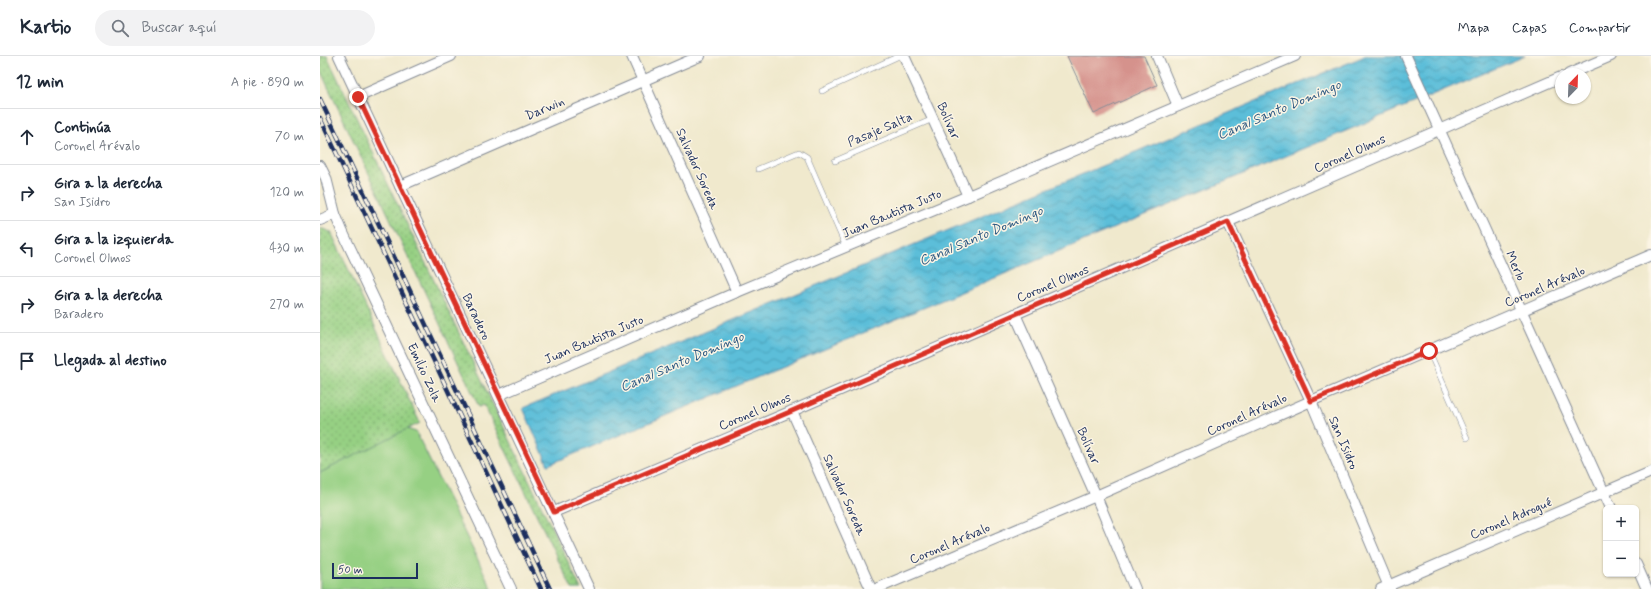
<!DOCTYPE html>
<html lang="es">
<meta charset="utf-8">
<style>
:root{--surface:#fff;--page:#f2f2f3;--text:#1f2937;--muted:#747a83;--line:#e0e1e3}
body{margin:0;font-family:Mynerve,sans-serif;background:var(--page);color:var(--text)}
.controls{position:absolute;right:12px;bottom:12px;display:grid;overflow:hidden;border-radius:6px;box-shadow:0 1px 3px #0004}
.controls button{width:36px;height:36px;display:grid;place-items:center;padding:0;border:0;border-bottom:1px solid var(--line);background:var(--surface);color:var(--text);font:20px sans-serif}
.compass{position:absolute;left:1235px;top:12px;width:36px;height:36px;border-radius:50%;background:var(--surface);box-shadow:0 1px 3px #0004;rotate:23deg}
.scale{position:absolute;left:12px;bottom:10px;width:86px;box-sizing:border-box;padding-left:4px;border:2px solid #1b2f5e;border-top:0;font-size:11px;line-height:14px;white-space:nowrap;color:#1b2f5e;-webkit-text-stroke:3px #fcf5e5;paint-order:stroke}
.stop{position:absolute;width:12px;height:12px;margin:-9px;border:3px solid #d93025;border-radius:50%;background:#fff}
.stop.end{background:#d93025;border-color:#fff;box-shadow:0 1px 4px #0008}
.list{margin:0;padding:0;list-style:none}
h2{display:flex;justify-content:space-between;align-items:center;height:52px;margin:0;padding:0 16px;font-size:17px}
h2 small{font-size:13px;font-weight:400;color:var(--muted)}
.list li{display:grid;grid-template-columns:26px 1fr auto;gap:12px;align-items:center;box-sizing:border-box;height:56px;padding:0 16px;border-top:1px solid var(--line)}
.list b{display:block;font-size:15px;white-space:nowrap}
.list p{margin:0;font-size:13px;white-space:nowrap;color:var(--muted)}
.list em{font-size:13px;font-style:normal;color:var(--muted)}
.icon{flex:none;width:22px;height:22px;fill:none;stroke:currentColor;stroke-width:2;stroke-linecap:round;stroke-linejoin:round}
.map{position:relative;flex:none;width:1331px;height:533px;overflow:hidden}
header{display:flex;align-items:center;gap:24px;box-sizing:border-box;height:56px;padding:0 20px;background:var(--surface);border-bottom:1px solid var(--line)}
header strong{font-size:19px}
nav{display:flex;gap:22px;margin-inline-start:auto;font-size:14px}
.search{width:280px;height:36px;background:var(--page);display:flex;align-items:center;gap:10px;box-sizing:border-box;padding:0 14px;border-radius:22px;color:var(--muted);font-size:15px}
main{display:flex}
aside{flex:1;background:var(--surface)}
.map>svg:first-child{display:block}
</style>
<header>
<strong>Kartio</strong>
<div class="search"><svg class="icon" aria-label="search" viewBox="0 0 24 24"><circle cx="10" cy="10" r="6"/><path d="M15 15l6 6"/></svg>Buscar aquí</div>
<nav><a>Mapa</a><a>Capas</a><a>Compartir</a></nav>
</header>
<main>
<aside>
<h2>12 min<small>A pie · 890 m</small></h2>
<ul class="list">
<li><svg class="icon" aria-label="ahead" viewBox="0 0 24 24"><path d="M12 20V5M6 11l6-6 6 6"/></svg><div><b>Continúa</b><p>Coronel Arévalo</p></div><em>70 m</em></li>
<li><svg class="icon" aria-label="right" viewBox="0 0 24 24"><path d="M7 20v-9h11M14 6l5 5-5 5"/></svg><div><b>Gira a la derecha</b><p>San Isidro</p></div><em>120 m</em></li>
<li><svg class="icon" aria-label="left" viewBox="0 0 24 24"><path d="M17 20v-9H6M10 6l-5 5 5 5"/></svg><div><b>Gira a la izquierda</b><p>Coronel Olmos</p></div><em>430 m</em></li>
<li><svg class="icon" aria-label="right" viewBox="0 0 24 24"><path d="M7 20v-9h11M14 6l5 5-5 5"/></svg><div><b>Gira a la derecha</b><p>Baradero</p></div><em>270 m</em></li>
<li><svg class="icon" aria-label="arrive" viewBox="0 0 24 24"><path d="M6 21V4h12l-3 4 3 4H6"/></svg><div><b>Llegada al destino</b></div></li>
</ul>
</aside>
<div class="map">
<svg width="1331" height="533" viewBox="0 0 1331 533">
<defs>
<pattern id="grass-dots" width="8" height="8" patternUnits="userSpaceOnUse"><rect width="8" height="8" fill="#96d083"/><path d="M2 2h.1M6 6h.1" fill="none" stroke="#7aa96e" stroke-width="1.8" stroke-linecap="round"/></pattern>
<pattern id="water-waves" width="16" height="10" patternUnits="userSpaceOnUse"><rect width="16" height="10" fill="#5bbed9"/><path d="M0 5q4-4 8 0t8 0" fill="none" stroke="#4a9bb3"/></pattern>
</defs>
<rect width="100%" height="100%" fill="#fcf5e5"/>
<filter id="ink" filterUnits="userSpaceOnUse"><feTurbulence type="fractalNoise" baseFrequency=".025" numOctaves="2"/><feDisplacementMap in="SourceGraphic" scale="8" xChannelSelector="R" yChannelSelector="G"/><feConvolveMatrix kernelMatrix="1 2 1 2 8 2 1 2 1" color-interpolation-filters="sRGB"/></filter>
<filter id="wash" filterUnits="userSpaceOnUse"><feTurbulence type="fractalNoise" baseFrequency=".012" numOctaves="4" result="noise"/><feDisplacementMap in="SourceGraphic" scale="16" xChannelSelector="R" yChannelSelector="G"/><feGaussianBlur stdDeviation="0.9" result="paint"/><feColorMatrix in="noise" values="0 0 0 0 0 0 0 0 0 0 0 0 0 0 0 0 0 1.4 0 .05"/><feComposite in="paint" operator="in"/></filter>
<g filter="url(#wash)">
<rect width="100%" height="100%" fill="#f0e9cd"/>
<g fill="url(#grass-dots)" stroke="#588070">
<polygon points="0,0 7,0 261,533 252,533 164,349 159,351 0,14"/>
<polygon points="0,172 11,176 100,367 0,417"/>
</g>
<polygon fill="#96d083" stroke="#588070" points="87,373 96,376 172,533 0,533 0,417"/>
<polygon fill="url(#water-waves)" stroke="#3b769c" points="1045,0 1205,0 228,409 203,352"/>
<g id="blocks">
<polygon fill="#d5928c" points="747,0 824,0 837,29 774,58"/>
</g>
</g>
<g filter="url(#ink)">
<use href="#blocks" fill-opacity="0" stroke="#868c96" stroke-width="1"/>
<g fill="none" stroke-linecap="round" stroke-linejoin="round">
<g stroke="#868c96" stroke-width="6">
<g id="service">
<polyline points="502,35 579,0"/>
<polyline points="515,105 613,63"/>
<polyline points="438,113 474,98 479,96 487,101 526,191"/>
<polyline points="1109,295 1147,382"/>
</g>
</g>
<g stroke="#868c96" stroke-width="12">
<g id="minor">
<polyline points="19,0 269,533"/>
<polyline points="312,0 417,236"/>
<polyline points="584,0 648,140"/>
<polyline points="837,0 858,50"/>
<polyline points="1086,0 1291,452"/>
<polyline points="1249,18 1291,0"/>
<polyline points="38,41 131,0"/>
<polyline points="0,110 6,122 15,158 23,177 191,533"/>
<polyline points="80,130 380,0"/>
<polyline points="0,164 15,158"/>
<polyline points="908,166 991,345 1070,533"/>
<polyline points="695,258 776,440 815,533"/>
<polyline points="179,339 417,236 648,140 975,0"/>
<polyline points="472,355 551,533"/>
<polyline points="234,456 472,355 1241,21"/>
<polyline points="1316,508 1327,533"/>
<polyline points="556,533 776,440 991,345 1331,199"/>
<polyline points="1061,533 1331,416"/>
</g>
</g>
<use href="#service" stroke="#fff" stroke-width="5"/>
<use href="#minor" stroke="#fff" stroke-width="10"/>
<g stroke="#1b2f5e" stroke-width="4.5">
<g id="rail">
<polyline points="0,43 230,533"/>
<polyline points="0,62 221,533"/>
</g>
</g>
<use href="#rail" stroke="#fcf5e5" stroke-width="3" stroke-dasharray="9" stroke-linecap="butt"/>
</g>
</g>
<g fill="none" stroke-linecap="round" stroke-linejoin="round" filter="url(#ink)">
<polyline stroke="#d93025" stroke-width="5" points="38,41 234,456 472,355 908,166 991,345 1109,295"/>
</g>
<g text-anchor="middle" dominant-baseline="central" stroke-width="3" stroke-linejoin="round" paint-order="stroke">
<g font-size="13" fill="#1b2f5e" stroke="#fcf5e5">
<text transform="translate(225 53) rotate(-23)">Darwin</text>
<text transform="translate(628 65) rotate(66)">Bolívar</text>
<text transform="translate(560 74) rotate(-23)">Pasaje Salta</text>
<text transform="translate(1030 98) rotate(-24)">Coronel Olmos</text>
<text transform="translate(377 113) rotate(66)">Salvador Soreda</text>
<text transform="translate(572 158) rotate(-23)">Juan Bautista Justo</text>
<text transform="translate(1195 210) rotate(66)">Merlo</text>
<text transform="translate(733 228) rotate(-23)">Coronel Olmos</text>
<text transform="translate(1225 231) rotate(-23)">Coronel Arévalo</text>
<text transform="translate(156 261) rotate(65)">Baradero</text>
<text transform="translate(274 284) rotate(-23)">Juan Bautista Justo</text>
<text transform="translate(104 317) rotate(65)">Emilio Zola</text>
<text transform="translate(435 356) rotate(-23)">Coronel Olmos</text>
<text transform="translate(927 359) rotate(-24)">Coronel Arévalo</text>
<text transform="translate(1023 387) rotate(67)">San Isidro</text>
<text transform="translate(768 390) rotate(66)">Bolívar</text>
<text transform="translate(524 439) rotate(66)">Salvador Soreda</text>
<text transform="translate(1191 463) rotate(-23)">Coronel Adrogué</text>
<text transform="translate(630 488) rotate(-23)">Coronel Arévalo</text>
</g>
<g font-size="14" font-style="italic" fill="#2e5a83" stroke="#fcf5e5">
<text transform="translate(959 54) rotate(-23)">Canal Santo Domingo</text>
<text transform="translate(661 180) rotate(-23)">Canal Santo Domingo</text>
<text transform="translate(362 306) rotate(-23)">Canal Santo Domingo</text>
</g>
</g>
</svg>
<div class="controls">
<button>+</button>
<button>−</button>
</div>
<svg class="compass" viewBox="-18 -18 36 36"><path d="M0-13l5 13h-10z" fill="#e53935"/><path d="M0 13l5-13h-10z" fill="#747a83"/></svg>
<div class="scale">50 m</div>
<div class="stop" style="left:1109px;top:295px"></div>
<div class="stop end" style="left:38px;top:41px"></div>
</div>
</main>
